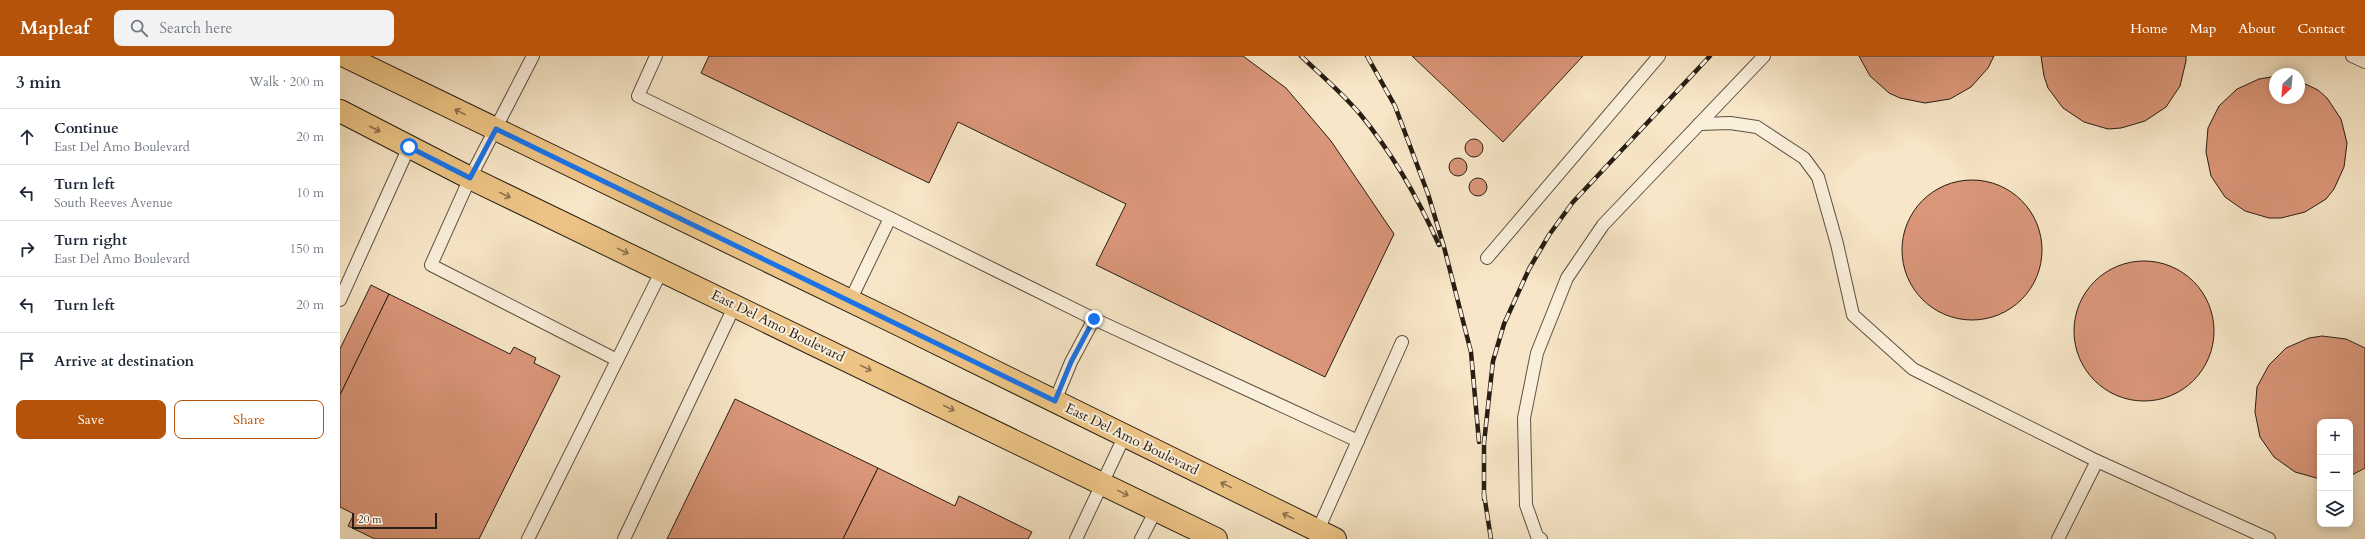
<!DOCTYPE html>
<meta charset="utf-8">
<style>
:root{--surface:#fff;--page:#f2f2f3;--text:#1f2937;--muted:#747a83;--line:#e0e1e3;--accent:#b45309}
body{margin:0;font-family:Cardo,serif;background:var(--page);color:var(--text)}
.controls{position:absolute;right:12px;bottom:12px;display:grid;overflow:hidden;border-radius:8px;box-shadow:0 2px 10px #0003}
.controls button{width:36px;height:36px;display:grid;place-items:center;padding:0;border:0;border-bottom:1px solid var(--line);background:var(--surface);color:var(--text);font:20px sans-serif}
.compass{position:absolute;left:1929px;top:12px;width:36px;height:36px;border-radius:50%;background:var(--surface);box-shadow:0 2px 10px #0003;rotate:206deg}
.scale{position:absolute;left:12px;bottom:10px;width:85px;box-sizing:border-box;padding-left:4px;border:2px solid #281e14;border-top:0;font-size:11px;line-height:14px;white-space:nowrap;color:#281e14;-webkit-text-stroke:3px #faefdb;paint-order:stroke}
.stop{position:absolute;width:12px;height:12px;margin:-9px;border:3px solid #1a73e8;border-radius:50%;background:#fff}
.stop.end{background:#1a73e8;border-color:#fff;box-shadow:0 1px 4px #0008}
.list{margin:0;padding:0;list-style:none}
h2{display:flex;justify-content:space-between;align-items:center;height:52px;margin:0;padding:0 16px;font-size:17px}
h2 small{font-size:13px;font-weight:400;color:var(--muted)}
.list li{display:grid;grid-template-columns:26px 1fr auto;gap:12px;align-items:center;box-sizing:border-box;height:56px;padding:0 16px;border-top:1px solid var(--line)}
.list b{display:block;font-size:15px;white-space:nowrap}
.list p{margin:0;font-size:13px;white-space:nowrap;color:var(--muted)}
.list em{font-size:13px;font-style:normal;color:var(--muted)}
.actions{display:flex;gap:8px;padding:12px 16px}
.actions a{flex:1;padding:9px 0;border:1px solid var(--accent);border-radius:8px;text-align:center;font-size:14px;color:var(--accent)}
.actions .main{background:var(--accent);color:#fff}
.icon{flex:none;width:22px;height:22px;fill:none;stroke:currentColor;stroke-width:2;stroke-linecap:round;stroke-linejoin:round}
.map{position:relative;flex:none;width:2025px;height:483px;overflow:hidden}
header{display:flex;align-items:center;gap:24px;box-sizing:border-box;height:56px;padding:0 20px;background:var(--accent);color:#fff}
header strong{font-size:19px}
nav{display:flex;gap:22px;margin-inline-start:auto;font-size:14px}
.search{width:280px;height:36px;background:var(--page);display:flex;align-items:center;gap:10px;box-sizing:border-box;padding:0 14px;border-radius:8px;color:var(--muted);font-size:15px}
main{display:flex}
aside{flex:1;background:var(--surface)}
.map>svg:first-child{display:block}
</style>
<header>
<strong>Mapleaf</strong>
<div class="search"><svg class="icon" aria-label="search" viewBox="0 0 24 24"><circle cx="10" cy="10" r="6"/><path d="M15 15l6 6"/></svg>Search here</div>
<nav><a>Home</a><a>Map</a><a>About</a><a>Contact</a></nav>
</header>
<main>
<aside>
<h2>3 min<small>Walk · 200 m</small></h2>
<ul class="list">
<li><svg class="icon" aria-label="ahead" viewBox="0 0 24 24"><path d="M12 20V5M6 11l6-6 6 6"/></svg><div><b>Continue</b><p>East Del Amo Boulevard</p></div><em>20 m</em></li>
<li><svg class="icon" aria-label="left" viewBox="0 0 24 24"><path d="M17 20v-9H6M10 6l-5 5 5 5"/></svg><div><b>Turn left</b><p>South Reeves Avenue</p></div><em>10 m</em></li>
<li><svg class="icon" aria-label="right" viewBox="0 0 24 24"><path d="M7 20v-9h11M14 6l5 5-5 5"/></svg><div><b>Turn right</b><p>East Del Amo Boulevard</p></div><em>150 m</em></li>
<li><svg class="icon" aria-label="left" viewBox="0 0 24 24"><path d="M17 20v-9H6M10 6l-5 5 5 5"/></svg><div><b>Turn left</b></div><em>20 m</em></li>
<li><svg class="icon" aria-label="arrive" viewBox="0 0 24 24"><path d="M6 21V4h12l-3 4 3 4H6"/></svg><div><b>Arrive at destination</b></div></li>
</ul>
<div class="actions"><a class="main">Save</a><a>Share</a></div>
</aside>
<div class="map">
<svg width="2025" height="483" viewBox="0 0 2025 483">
<rect width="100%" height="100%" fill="#f7e6c7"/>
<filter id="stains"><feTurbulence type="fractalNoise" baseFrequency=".005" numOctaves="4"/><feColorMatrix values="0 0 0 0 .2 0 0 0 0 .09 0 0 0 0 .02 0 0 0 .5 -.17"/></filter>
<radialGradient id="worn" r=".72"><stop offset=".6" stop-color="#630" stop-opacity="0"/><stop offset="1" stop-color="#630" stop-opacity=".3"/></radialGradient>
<g fill="#da9679" stroke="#281e14">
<polygon points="369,0 903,0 946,32 991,85 1054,178 985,321 756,209 786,148 618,66 589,127 361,17"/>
<polygon points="1072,0 1243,0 1163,86"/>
<polygon points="1519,0 1654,0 1648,12 1631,31 1610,43 1585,47 1560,42 1549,37 1530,20"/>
<polygon points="1701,0 1846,0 1846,5 1840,30 1826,51 1805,65 1781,72 1768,73 1744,66 1723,52 1708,32 1704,20"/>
<polygon points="1931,21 1935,21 1935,42 1959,42 1959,25 1978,34 1987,42 2001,63 2007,87 2004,111 1994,133 1986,143 1965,156 1941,162 1929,162 1905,155 1885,141 1871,120 1866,96 1868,72 1879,50 1897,33 1919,23"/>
<circle cx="1134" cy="92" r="9"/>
<circle cx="1118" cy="111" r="9"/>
<circle cx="1138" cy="131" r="9"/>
<circle cx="1632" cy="194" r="70"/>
<circle cx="1804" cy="275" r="70"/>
<polygon points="31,229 49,238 0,339 0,293"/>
<polygon points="49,238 170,298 174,291 196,302 194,307 220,320 139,483 35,483 8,470 14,458 0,451 0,339"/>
<polygon points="1982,280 2006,283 2025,292 2025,412 2010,420 2010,366 1980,366 1980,423 1955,416 1934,401 1920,381 1915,356 1917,331 1929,309 1946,292 1969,282"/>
<polygon points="395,343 538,412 503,483 327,483"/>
<polygon points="538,412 615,450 619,440 692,476 688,483 503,483"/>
</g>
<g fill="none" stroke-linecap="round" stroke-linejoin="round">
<g stroke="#5c5041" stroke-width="14">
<g id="service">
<polyline points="193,0 130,122 91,209 277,304"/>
<polyline points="316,0 298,40 550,162 510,245"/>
<polyline points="2012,0 2025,6"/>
<polyline points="1359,68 1390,67 1417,71 1464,102 1478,121 1497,188 1513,259 1573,313 1757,405 1929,483"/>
<polyline points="550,162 754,263"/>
<polyline points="1147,202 1319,0"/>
<polyline points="0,244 69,91"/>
<polyline points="715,345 731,306 754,263 1018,385"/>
<polyline points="978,474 1062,286"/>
<polyline points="188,483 322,214"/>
<polyline points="284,483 395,249"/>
<polyline points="736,483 785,379"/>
<polyline points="801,483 816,454"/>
<polyline points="1201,483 1197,480 1186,449 1184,362 1197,297 1227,222 1263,169 1424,0"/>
<polyline points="1718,483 1757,405"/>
</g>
</g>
<g stroke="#281e14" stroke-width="24">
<g id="primary">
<polyline points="5,0 554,266 995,483"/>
<polyline points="0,55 130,122 876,483"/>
</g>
</g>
<use href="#service" stroke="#faefdb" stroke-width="12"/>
<use href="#primary" stroke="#ecc384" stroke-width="22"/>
<g stroke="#281e14" stroke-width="4.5">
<g id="rail">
<path d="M961 0C981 19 1002 37 1020 58 1053 98 1078 142 1099 189"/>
<polyline points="1027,0 1055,50 1088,138 1104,191 1131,296 1139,386"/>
<polyline points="1144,438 1151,483"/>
<polyline points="1144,443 1144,387 1153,305 1164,268 1189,213 1209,179 1233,146 1370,0"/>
</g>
</g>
<use href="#rail" stroke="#faefdb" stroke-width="3" stroke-dasharray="9" stroke-linecap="butt"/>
</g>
<defs><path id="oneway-shaft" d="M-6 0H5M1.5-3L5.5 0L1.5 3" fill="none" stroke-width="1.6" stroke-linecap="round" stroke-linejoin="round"/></defs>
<g stroke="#8a704c">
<use href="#oneway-shaft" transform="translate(120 56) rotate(-154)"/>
<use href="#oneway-shaft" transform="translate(35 73) rotate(27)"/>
<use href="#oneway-shaft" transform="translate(165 139) rotate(26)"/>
<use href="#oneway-shaft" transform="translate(283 195) rotate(26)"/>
<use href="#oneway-shaft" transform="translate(526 312) rotate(26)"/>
<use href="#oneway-shaft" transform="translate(609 352) rotate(26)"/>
<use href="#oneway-shaft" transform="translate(886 429) rotate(-154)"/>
<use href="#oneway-shaft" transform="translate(783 437) rotate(26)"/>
<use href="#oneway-shaft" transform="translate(948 460) rotate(-154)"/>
</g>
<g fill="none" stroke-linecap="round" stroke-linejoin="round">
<polyline stroke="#1a73e8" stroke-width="5" points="69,91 130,122 156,73 715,345 731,306 754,263"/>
</g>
<g text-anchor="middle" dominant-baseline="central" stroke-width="4" stroke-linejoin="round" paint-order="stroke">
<g font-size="14" fill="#281e14" stroke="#faefdb">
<text transform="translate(438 270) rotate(26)">East Del Amo Boulevard</text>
<text transform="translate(792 383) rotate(26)">East Del Amo Boulevard</text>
</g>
</g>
<rect width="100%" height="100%" filter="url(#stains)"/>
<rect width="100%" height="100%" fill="url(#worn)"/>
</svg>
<div class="controls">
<button>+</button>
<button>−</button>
<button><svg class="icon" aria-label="layers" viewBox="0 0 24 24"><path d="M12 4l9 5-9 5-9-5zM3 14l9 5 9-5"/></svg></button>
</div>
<svg class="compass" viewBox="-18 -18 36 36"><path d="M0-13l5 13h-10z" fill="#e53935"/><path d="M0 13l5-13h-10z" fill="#747a83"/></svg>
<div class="scale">20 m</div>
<div class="stop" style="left:69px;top:91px"></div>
<div class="stop end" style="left:754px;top:263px"></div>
</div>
</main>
